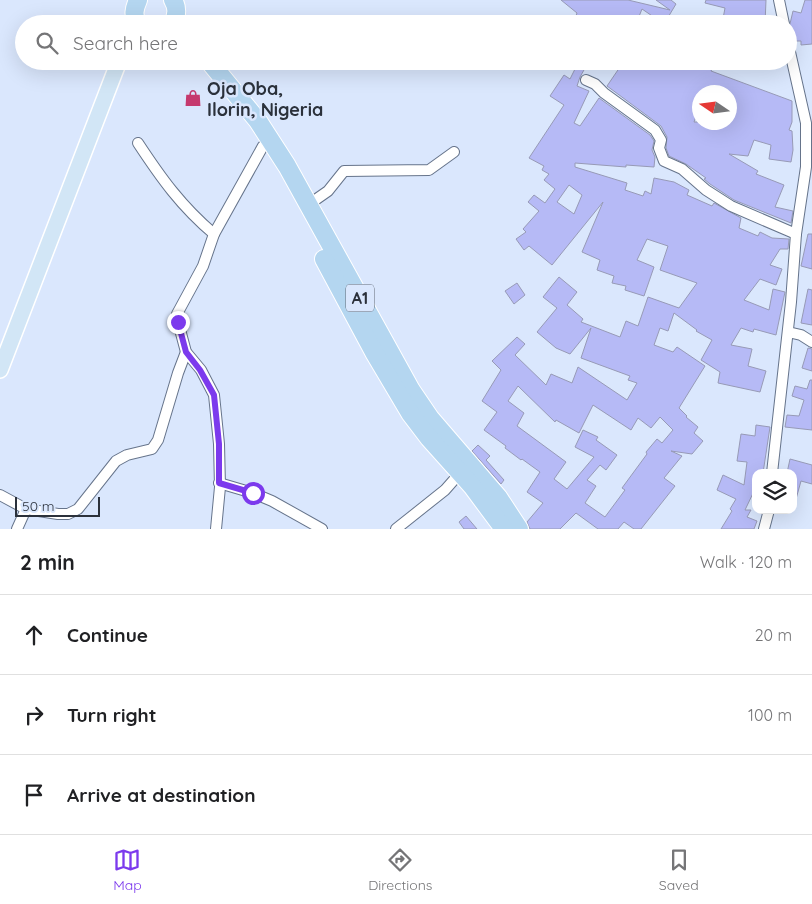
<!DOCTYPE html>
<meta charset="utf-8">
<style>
:root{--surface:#fff;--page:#f6f6f6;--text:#202124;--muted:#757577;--line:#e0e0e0;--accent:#7c3aed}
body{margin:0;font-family:Quicksand,sans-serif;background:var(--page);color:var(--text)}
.controls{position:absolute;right:15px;bottom:15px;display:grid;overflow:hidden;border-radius:10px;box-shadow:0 5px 20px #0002}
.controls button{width:45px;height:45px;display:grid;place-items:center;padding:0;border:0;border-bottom:1px solid var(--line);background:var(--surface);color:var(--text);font:25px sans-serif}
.compass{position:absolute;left:692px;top:85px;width:45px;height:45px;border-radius:50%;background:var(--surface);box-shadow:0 5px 20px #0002;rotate:283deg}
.scale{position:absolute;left:15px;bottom:12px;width:85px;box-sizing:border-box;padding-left:5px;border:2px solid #2b313b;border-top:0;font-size:14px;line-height:18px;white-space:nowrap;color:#2b313b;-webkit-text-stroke:4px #dae7fd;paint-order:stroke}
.stop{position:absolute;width:15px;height:15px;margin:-11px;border:4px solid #7c3aed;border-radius:50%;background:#fff}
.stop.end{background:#7c3aed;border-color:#fff;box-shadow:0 1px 5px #0008}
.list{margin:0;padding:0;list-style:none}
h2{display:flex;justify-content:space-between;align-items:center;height:65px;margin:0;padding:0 20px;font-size:21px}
h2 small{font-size:16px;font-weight:400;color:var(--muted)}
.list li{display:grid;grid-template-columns:32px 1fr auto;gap:15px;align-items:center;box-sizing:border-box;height:80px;padding:0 20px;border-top:1px solid var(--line)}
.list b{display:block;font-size:19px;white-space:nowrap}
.list em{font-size:16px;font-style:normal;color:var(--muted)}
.icon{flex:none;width:28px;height:28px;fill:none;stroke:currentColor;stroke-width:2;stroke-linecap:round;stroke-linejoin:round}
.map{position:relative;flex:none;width:812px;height:529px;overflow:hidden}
.search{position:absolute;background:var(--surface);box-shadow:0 5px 20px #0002;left:15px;right:15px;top:15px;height:55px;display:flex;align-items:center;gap:12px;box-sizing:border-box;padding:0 18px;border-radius:28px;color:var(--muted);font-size:19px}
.sheet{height:305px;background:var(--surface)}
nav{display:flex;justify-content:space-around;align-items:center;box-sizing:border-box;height:70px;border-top:1px solid var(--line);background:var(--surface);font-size:14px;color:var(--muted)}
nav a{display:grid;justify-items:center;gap:2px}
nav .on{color:var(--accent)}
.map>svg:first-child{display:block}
</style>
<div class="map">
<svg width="812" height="529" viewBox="0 0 812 529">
<rect width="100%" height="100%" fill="#dae7fd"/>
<g fill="#b6baf6" stroke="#979ab6" fill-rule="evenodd">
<polygon points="561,0 628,0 670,10 656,0 671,0 676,4 664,24 642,9 636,24 573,24 577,13"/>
<polygon points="706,0 766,0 765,24 722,24 725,8 705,3"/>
<polygon points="805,0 812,0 812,44 801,45 801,41 795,41 790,37 789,28 793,11 801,13"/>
<path d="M579 61H589L580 77 577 86 589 91 574 123 580 126 599 98 650 135 654 141 652 150 655 157 654 167 626 165V167L575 163V167L627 183 625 190 643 196 645 191 651 194 654 178 674 182 689 190 687 195 712 206 714 203 741 218 739 228 758 236 760 232 772 238 789 239 788 249H780L770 265 782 269 776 285 760 279 744 300 769 310 773 289 785 292 776 335 754 329 753 332 741 328 731 345 752 349 748 366 766 371 760 392 718 383 720 372 701 360 712 340 696 331 697 330 674 313 668 331 660 328 654 345 673 352 677 347 705 366 679 408 687 416 686 417 698 427 694 433 703 441 692 454 671 451 682 456 664 478 675 486 641 529H634L624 522 618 529H598L576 513 560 529H530L527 522 543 503 527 492 540 472 522 459 521 460 505 448 506 446 484 430 497 412 482 401 501 370 492 361 517 337 525 344 515 355 546 385 551 374 572 383 578 367 627 400 637 383 628 380 630 376 581 358 591 328 570 354 556 348 537 332 557 308 543 297 559 277 577 292 567 305 583 319 581 322 620 337 626 321 638 326 648 297 679 308 697 283 660 270 668 246 647 239 637 260 654 267 644 296 625 290 626 286 612 283 614 276 597 270 600 260 582 252 603 202 552 265 529 246 524 250 516 239 526 232 523 229 539 211 528 202 534 195 545 203 555 189 544 180 549 174 542 170 544 166 529 158 564 105 550 96 564 75 570 79ZM569 185 582 195 574 214 557 202ZM518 386 555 422 556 420 579 433 593 405 631 430 638 418 651 428 660 417 673 430 662 443 657 439 646 452 647 454 622 488 625 490 605 517 585 503 596 486 587 480 600 465 606 470 617 455 596 440 598 437 583 430 575 447 594 457 567 489 554 479 566 462 517 426 524 413 508 401Z"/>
<path d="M635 61H716L711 71 792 101V122L789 130 792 131 793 150 791 162 769 159 771 145 754 140 748 156 729 154 758 171 756 174 784 185 775 207 793 211 791 223 734 200 710 184 704 179 706 178 686 164 669 156 666 148 667 137 661 126 607 86 622 64 628 69ZM700 92H730V122H694L700 106Z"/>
<polygon points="808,234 812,234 812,269 801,266"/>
<polygon points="517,283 525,295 514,304 505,291"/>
<polygon points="808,289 812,290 812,325 801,323"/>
<polygon points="808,348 812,349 812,371 802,368"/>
<polygon points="810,380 812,380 812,430 785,427 787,415 799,416 804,400 792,396 795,386 807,389"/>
<polygon points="756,425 770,427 763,473 756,473 756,487 745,510 751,510 747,517 757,521 754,529 721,529 732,511 730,509 736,499 717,490 723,475 744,485 747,462 737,461 741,434 755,436"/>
<polygon points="478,445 490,456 486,460 504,480 501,484 472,451"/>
<polygon points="790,459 812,465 812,484 801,481 796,499 793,499 793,473 787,473"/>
<polygon points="466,516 477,529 464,529 459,522"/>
</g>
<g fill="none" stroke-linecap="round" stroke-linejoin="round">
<g stroke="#66748b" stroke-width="12">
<g id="street">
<polyline points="779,0 784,24"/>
<polyline points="586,80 595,84 604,93 655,130 661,140 659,148 664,161 682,169 706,190 731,206 796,234"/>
<path d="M138 143C161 178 181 206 214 234"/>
<polyline points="308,205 328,191 344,171 429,170 454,152"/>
<polyline points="788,332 801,335 812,342"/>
<polyline points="772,473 791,302 796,234 806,167 806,123 788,43"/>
<polyline points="219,483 253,493 272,501 322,529"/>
<polyline points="0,495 26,509 58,514 68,514 78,509 116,461 127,455 152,449 158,440 178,373 186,352"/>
<polyline points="17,529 26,509"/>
<polyline points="216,529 220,487 219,444 214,395 201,370 186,352 178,322 177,314 203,266 214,234 263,146"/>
<polyline points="396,529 445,490 460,473"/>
<polyline points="764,529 769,510"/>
</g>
</g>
<g stroke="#fff" stroke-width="18">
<polyline id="primary" points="0,370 119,61"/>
</g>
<g stroke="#fff" stroke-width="20">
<g id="highway">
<path d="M173 0C178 8 177 15 173 24"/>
<path d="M137 24C133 15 134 9 138 0"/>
<polyline points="209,61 258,121 287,166 411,390 430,418 498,497 519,529"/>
<polyline points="324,259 375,354 410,413 429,438 472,486 504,529"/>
</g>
</g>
<use href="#street" stroke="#fff" stroke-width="10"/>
<use href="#primary" stroke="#d2e6f6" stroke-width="15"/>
<use href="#highway" stroke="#b4d6f0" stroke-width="18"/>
</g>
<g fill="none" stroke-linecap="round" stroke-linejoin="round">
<polyline stroke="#7c3aed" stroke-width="6" points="178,322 186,352 200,370 214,395 219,444 219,483 253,493"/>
</g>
<defs>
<g id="shop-bare" transform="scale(1.35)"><path d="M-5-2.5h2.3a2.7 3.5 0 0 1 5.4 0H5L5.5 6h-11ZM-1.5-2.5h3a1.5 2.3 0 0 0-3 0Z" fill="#c5396e" stroke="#dae7fd" stroke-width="2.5" paint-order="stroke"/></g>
</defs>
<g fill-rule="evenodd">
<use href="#shop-bare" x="193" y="98"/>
</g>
<g text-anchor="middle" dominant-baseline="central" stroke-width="5" stroke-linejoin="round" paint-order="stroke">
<rect fill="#dae7fd" stroke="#606875" stroke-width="1" x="346" y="284.5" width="28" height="27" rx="4"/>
<g font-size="16" font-weight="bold" fill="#2b313b">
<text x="360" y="298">A1</text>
</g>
<g font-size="18" font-weight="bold" fill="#2b313b" stroke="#dae7fd" text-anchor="start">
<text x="207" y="88">Oja Oba,<tspan x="207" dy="21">Ilorin, Nigeria</tspan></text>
</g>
</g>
</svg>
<div class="controls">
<button><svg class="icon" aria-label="layers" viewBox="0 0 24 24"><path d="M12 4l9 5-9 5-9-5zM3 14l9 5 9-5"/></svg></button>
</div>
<svg class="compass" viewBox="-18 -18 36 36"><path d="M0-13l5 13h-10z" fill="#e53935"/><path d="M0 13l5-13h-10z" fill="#757577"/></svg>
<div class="scale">50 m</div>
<div class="stop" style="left:253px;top:493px"></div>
<div class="stop end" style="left:178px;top:322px"></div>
<div class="search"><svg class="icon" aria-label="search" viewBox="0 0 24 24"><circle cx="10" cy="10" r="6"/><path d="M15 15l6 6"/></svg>Search here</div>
</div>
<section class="sheet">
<h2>2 min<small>Walk · 120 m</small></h2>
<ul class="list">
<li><svg class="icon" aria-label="ahead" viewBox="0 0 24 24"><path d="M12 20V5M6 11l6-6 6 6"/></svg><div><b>Continue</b></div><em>20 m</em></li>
<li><svg class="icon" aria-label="right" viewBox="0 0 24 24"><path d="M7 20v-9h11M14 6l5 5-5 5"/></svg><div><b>Turn right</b></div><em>100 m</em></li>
<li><svg class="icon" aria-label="arrive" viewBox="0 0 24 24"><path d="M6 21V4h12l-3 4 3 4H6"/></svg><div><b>Arrive at destination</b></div></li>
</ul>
</section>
<nav>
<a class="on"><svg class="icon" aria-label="map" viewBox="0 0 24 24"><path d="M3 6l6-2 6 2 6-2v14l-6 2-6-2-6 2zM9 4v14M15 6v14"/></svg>Map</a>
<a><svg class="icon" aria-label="directions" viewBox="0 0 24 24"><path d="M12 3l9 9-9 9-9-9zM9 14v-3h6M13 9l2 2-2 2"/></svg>Directions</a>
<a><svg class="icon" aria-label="saved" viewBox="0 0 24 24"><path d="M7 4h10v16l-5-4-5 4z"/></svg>Saved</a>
</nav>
